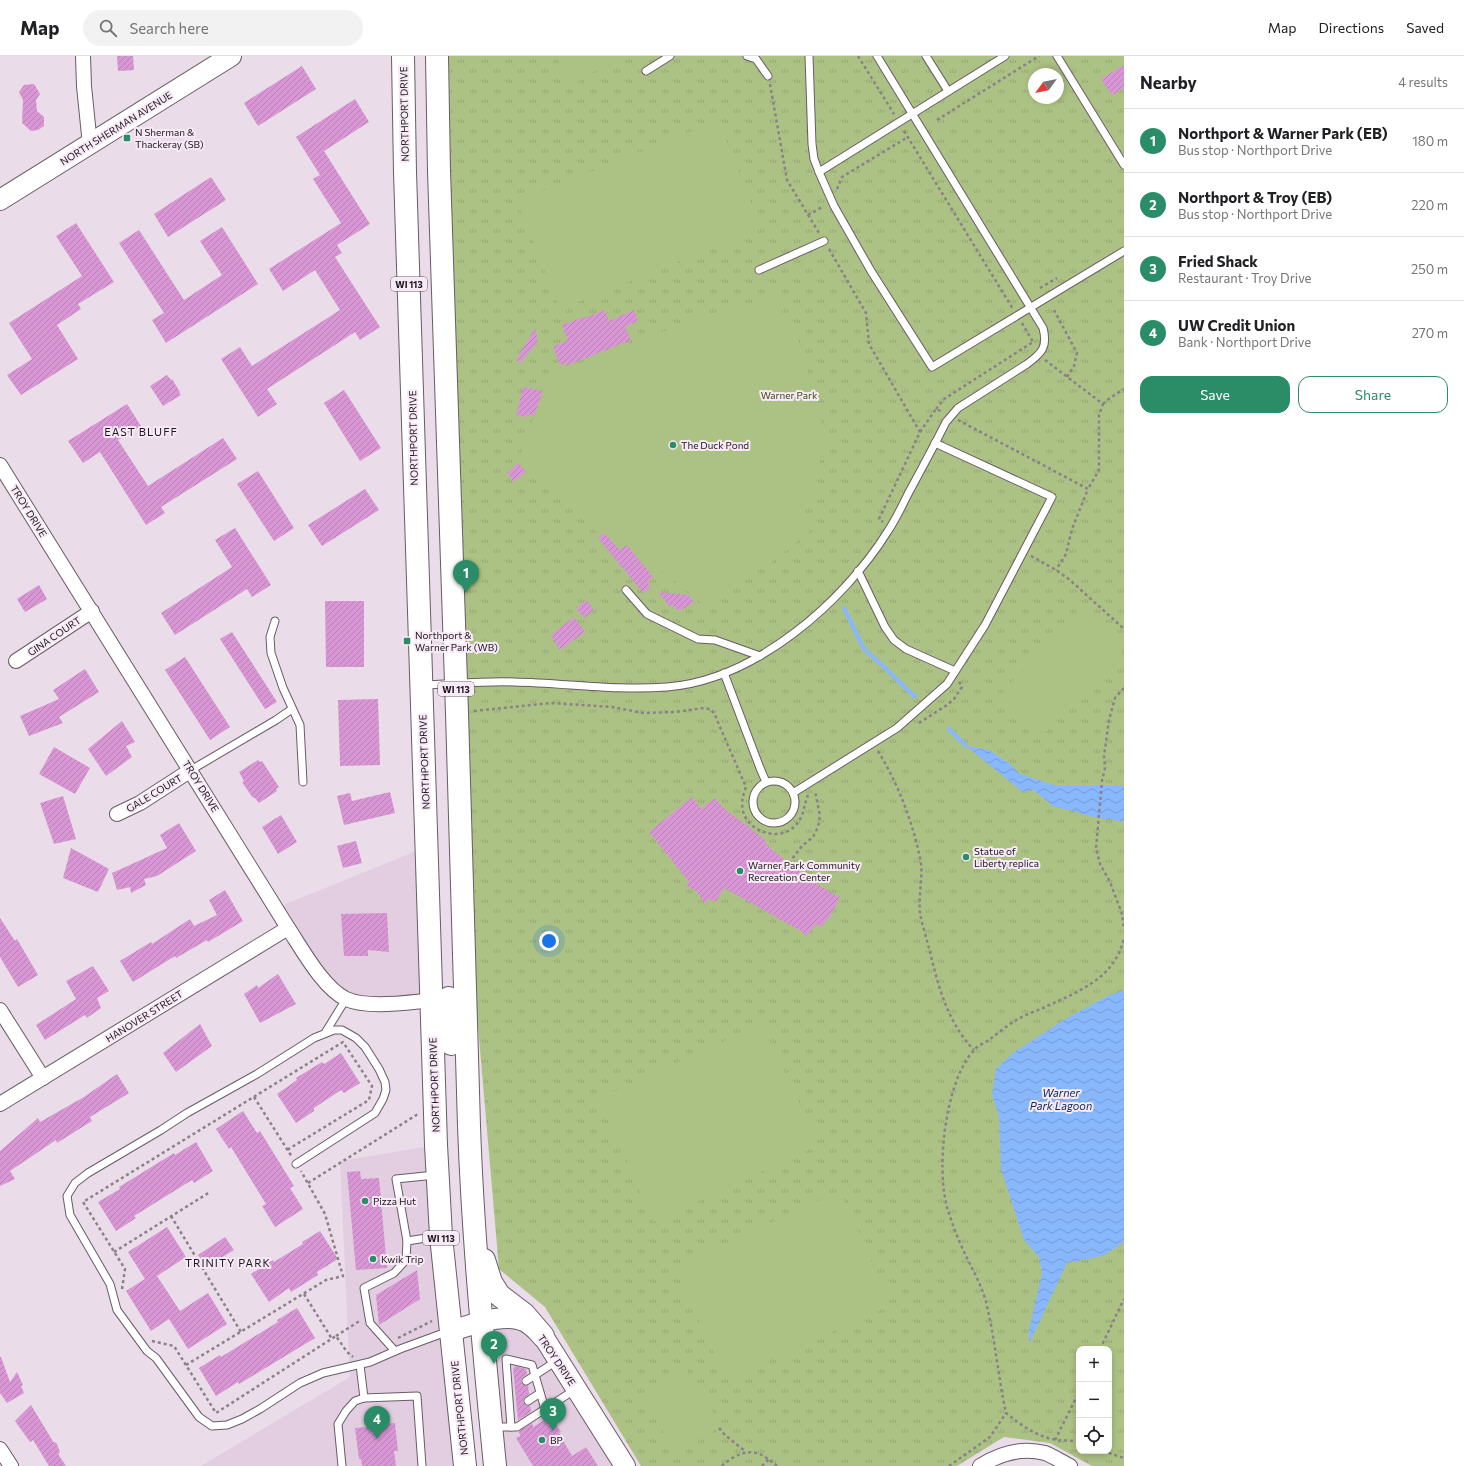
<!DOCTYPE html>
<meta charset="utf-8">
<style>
:root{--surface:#fff;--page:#f2f2f2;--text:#202124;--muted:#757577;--line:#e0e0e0;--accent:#2b8d67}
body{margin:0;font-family:Commissioner,sans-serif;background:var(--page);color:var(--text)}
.controls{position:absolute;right:12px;bottom:12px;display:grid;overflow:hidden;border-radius:8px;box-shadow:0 2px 6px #0003}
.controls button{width:36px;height:36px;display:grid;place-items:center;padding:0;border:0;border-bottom:1px solid var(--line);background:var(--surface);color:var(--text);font:20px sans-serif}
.compass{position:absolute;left:1028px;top:12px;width:36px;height:36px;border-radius:50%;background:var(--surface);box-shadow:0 2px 6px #0003;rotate:237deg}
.you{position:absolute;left:549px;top:885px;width:14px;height:14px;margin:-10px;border:3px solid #fff;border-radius:50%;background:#1a73e8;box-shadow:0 0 0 6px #1a73e833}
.badge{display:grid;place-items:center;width:26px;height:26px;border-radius:50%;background:var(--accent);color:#fff;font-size:13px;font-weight:700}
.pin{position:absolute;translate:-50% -33px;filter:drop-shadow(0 1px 2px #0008)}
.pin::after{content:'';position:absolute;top:21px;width:14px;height:12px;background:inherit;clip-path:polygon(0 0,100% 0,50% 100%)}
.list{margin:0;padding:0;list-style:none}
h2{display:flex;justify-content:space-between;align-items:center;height:52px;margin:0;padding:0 16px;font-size:17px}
h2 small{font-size:13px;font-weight:400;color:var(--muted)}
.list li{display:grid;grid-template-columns:26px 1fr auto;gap:12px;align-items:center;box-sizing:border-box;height:64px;padding:0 16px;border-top:1px solid var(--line)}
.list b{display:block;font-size:15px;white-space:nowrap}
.list p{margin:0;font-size:13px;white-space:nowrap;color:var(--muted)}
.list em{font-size:13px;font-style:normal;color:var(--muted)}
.actions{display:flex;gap:8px;padding:12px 16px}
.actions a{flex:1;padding:9px 0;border:1px solid var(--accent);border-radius:12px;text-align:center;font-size:14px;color:var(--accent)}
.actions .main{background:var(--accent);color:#fff}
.icon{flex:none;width:22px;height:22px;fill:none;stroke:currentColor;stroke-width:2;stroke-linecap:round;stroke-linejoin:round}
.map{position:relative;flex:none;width:1124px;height:1410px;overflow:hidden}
header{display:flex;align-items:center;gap:24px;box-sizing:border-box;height:56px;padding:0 20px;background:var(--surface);border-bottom:1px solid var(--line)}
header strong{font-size:19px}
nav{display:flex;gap:22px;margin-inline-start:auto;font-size:14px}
.search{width:280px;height:36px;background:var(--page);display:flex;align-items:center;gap:10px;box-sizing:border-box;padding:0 14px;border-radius:22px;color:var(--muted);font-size:15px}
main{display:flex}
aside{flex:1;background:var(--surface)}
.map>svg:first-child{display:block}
</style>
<header>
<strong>Map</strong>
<div class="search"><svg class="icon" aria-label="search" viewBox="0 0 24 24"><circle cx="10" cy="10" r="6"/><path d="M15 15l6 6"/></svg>Search here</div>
<nav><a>Map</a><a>Directions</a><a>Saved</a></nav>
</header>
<main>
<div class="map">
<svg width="1124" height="1410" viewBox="0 0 1124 1410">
<defs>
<pattern id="park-tufts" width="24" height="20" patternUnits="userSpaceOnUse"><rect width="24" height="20" fill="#acc284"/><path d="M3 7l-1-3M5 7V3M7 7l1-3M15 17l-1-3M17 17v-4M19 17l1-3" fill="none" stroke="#94a672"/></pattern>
<pattern id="water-waves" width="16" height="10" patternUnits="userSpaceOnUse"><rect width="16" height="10" fill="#88b7fc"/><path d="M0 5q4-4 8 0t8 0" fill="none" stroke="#759dd8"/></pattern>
<pattern id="building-hatch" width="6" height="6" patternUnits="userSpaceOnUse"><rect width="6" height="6" fill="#d897d4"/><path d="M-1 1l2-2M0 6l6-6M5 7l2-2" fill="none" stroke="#b981b6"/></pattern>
</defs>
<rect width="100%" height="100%" fill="#eadce8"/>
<g fill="#e2cee0">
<polygon points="426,791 431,944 346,943 276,852"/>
<polygon points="436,1089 465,1410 201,1410 350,1321 340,1105"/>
<polygon points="520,1264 625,1410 495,1410 481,1266"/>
</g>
<path fill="url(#park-tufts)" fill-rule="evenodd" d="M449 0H1124V1410H1092L1050 1387 1004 1381 957 1410H641L545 1251 499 1213 471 889 451 215ZM1034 18H1058V42H1034ZM1079 1293H1109V1395H1079Z"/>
<g fill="#acc284">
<polygon points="555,0 619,0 573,29"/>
<polygon points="718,65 761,173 560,253 517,145"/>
<path d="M773 240 799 285 812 331 825 382 812 441 795 456 810 475 764 512 758 506 703 548 620 482 611 490 544 426 521 397 548 321C620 287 698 265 773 240Z"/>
<polygon points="1079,553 1123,595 1044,678 1001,638"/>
<polygon points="762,968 819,1089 654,1166 599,1042"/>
<polygon points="840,1135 891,1249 727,1324 674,1211"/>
<polygon points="686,1313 722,1370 677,1398 642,1341"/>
</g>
<g fill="url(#water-waves)">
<polygon points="966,690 989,694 1010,708 1020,718 1057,730 1124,730 1124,766 1093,761 1069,754 1054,751 1034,734 1023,736"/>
<polygon points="1124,934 1124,1186 1103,1200 1067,1207 1029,1288 1029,1274 1042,1217 1039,1201 1024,1184 1001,1113 999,1060 992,1039 996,1013 1013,997 1067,962 1110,939"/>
</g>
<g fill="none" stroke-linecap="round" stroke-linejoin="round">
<g stroke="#88b7fc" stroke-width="4">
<polyline points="844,552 864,593 882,609 915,641"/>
<polyline points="949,673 966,690"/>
</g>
</g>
<g fill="url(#building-hatch)">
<polygon points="117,0 133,0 134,14 118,15"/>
<polygon points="1124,9 1124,32 1112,39 1101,23"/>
<polygon points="302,10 316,33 258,70 244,47"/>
<polygon points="34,28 40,38 36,44 37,55 44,61 44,70 38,74 31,75 22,67 23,44 19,36 24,29"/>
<polygon points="355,43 369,66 324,95 370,168 337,189 342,197 335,201 380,271 360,284 355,276 267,333 277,348 258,361 221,303 240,291 252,310 340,254 315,214 283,235 269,213 341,167 313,123 320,119 296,81"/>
<polygon points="211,121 226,144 168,181 154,158"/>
<polygon points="76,167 114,226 78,248 81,253 57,269 78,303 21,339 7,319 32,303 9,267 82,220 56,180"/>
<polygon points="222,171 258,228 166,287 152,264 164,257 119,187 139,174 184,244 222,219 200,185"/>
<polygon points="605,254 609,265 634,254 638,265 625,271 631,284 566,310 565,307 560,309 553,291 568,284 562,269 584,261 585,262"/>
<polygon points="535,272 538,286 520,307 516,304"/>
<polygon points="167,319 171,324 172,323 180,336 179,337 181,339 163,350 150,330"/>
<polygon points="523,331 543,335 534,360 528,358 527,361 516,359"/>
<polygon points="344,334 381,392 360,405 324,347"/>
<polygon points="127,348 141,370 118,384 148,430 223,382 237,403 161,451 165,457 146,469 100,396 83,407 68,385"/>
<polygon points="518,407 526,416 514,426 507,417"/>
<polygon points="258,415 294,472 274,485 237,428"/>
<polygon points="365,433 379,454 322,490 308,469"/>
<polygon points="235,472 271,529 252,541 247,533 175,579 161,557 232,511 215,484"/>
<polygon points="604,477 620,494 627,489 653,521 647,526 651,531 643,537 598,482"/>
<polygon points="39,529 47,543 25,556 17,543"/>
<polygon points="658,536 688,539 694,546 679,555 672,549 670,551"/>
<polygon points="587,544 594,554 584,562 576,552"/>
<polygon points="325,545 364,545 364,611 326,611"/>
<polygon points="574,561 585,576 560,594 551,579"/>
<polygon points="232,576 277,646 265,653 220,583"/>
<polygon points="185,601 230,671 210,684 165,614"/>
<polygon points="85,613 99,636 59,661 63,667 29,680 20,660 59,643 53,634"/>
<polygon points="378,643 380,709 340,710 338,644"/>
<polygon points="122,665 135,686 126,690 132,701 106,720 88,693"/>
<polygon points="54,691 90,712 75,738 39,718"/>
<polygon points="258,704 260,706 262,705 279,731 276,733 277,735 259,747 254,741 253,742 242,726 244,725 239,716"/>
<polygon points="390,736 395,757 344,769 337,740 350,737 352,745"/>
<polygon points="63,740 76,783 54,788 40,747"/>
<polygon points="692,741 701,753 715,742 723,752 749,771 767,786 765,788 789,807 810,824 840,842 829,862 821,871 816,868 806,880 801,875 724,832 716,846 710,843 705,847 696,835 685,829 689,826 649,776"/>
<polygon points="281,759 297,786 278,798 262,771"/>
<polygon points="179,767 196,795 157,820 144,823 146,829 131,837 130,831 117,834 112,817 167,792 160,779"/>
<polygon points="356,785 362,807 343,812 337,790"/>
<polygon points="71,792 109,813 98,836 63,822"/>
<polygon points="225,834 243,865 208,886 207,884 176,902 175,900 133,926 120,905 151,886 152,888 190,863 194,870 217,859 209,844"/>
<polygon points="387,857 389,896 368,894 368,900 344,900 341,858"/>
<polygon points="0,862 15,885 17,883 38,919 18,931 0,901"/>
<polygon points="93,910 109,935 97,942 101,952 87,962 85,959 45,984 36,969 76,943 66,925"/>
<polygon points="278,918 296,948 260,967 244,938 257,929 258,932"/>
<polygon points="200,968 212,990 176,1016 163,997"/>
<polygon points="341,997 360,1027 344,1037 341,1034 314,1052 314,1055 296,1067 277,1038 297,1024 296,1022 322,1006 324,1008"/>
<polygon points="117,1018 129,1037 90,1061 92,1065 57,1087 56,1084 10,1115 15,1123 0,1130 0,1095 38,1062 40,1066 84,1041"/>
<polygon points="243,1055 257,1077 260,1075 294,1130 290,1132 303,1153 275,1171 262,1150 266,1148 231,1091 229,1093 216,1073"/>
<polygon points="196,1086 213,1115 194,1127 192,1124 134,1160 136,1162 116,1175 98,1146 120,1133 119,1131 174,1097 175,1099"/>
<polygon points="360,1115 361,1123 379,1122 387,1212 356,1214 347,1116"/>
<polygon points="167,1171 186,1201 157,1220 180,1255 208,1237 227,1268 188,1293 169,1263 151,1275 126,1235 145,1223 128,1196"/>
<polygon points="320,1175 338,1203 317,1216 318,1219 291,1236 289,1232 269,1246 251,1218 273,1204 274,1206 303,1188 302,1186"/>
<polygon points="225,1181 234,1194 206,1211 198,1199"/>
<polygon points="417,1214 420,1243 379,1269 376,1239"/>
<polygon points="297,1252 315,1282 239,1328 238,1326 216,1340 199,1312 220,1299 221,1301 278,1266 277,1264"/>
<polygon points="0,1301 1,1301 10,1326 17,1316 23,1329 21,1330 24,1337 7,1347 0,1337"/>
<polygon points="516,1310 526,1313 527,1318 522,1322 521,1326 523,1329 528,1329 529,1338 524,1342 523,1346 526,1350 530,1349 531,1356 518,1364 513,1312"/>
<polygon points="31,1349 54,1387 56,1386 60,1396 58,1398 66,1410 49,1410 33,1384 30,1386 15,1365"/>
<polygon points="551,1360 561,1376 559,1377 572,1400 586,1391 598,1410 533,1410 516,1382 520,1380 519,1375 532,1367 533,1371"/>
<polygon points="381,1363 381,1368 395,1367 398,1395 394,1395 396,1410 362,1410 361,1403 359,1403 355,1372 367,1371 366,1364"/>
</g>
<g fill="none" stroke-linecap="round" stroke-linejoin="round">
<g stroke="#685c67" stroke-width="9">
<g id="lane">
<polyline points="747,0 756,3 768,20"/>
<polyline points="809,0 812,88 814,103 819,116 834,150 871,215 932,311 1124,195"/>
<polyline points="926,0 948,35"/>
<polyline points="1057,0 1124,109"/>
<polyline points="646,15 670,0"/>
<polyline points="819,116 1005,0"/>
<polyline points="759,214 824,185"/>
<polyline points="858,515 885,571 894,584 906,593 955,615"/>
<polyline points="626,534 647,558 698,583 715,584 760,600"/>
<polyline points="275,565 270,581 271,597 283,632 300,669 303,726"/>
<polyline points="724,617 760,712 766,726"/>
<path d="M423 629C453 628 484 625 514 626 565 627 616 635 667 631 755 624 843 547 888 475 896 463 902 450 908 438 921 414 934 390 946 366L958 352 1027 308C1042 297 1048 291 1043 272L877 0"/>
<polyline points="191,714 276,664 292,653"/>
<circle cx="774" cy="746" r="21"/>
<polyline points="793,737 897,672 947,628 985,569 1052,441 935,387"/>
<polyline points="325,977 346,943"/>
<polyline points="296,1108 375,1057 383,1043 386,1034 385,1026 379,1013 365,991 356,982 342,974 334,974 314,982 257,1018 187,1057 161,1074 88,1117 75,1127 67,1140 70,1159 110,1228 117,1254 147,1295 156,1302 199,1361 212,1370 227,1369 242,1363 260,1353 300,1327 323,1317 370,1306 400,1293 449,1275"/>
<polyline points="407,1185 439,1180"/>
<polyline points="395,1295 370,1267 364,1232 394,1217 406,1204 407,1185 396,1123 435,1119"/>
<polyline points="360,1309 364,1342 417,1340 422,1410"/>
<polyline points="526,1325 558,1304"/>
<polyline points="528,1345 540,1337"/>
<polyline points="494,1371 517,1371 576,1333"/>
<polyline points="511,1371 506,1303 532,1309 545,1353"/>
<polyline points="342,1410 338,1368 346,1355 355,1345 364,1342"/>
</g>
</g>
<g stroke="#685c67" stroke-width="16">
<g id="street">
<polyline points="83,0 84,30 90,89"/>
<path d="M0 409 288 872C302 893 323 932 346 943 369 953 414 946 438 943"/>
<polyline points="16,605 92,555"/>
<polyline points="117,758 140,747 191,714"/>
<polyline points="0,954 43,1022"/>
<polyline points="0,1048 288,872"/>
<polyline points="0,1393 11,1410"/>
<path d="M980 1410C999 1398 1022 1391 1045 1397 1053 1400 1062 1406 1070 1410"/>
</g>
</g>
<g stroke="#685c67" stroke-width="22">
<g id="secondary">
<polyline points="0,144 231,0"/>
<path d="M451 1275C472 1269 506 1255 526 1266 533 1270 537 1275 543 1280L625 1410"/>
</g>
</g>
<g stroke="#685c67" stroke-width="24">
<g id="primary">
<polyline points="403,0 405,116 436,1089 441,1180 465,1410"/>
<path d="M437 0 439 115 457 657 469 1070C473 1184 484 1297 495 1410"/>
<polyline points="449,942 451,988"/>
<polyline points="484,1204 491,1226 499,1239 524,1258 543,1280"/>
</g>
</g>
<g stroke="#8a8189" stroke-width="2.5" stroke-dasharray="3 3" stroke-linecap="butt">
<polyline points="858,0 894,58"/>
<polyline points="770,28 787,124 819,177"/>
<polyline points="937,64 1039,0"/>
<polyline points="904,75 1013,253"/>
<polyline points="837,133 842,121 908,81"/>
<polyline points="808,159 824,150"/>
<polyline points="829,193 866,257 869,288 920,376 879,463 883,466"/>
<polyline points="1040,232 1057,222"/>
<polyline points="1054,254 1077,297 1074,310 1067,321"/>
<polyline points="1022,267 1033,286"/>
<polyline points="1045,304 1103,348 1099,359 1099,414 1088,433"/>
<polyline points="1103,348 1107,344 1124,333"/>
<polyline points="936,353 944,343 1033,286"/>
<polyline points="958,364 1088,433 1072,473 1066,498 1056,514"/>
<polyline points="920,376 936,353 943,356"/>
<polyline points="1031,500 1056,514 1070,524 1124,573"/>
<polyline points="1124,632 1115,642 1109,664 1104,700 1105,712 1102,725 1096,792 1100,808 1110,826 1122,858 1124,873"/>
<path d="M474 655 551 647 612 651 643 657 675 656 704 652 710 653 714 657 746 731C743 739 741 746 743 755 748 776 779 786 795 770 805 759 803 751 808 739"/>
<polyline points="919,667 947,649 954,643 962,631 959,625"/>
<path d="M878 695C898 728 912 764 920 802 924 819 918 839 920 857 922 868 926 881 929 892 938 929 947 966 974 994"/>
<polyline points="789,807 802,790 813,781 818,771 820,760 815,735"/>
<polyline points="254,1041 292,1101"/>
<polyline points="308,1127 418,1058"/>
<polyline points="171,1160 241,1276"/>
<polyline points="114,1196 210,1136"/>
<polyline points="122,1233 125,1213 83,1146 343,986 372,1030 369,1044 287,1094"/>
<polyline points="304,1238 332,1283"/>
<polyline points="336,1280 361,1264"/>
<polyline points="398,1282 432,1265"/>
<polyline points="152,1285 174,1290 216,1357 336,1280 347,1296 353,1301"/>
<polyline points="1100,1293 1124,1243"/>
<polyline points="186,1309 326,1224 343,1220 325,1158 301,1115"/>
<polyline points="719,1372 725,1379 746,1396"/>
<polyline points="1055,1384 1079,1336"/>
<path d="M1079 1386C1071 1384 1064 1385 1057 1384 1037 1381 1021 1369 1006 1357 998 1320 995 1282 986 1246 982 1231 974 1216 967 1202 959 1186 952 1168 947 1151 936 1111 945 1026 974 994 977 990 984 987 989 984 998 977 1008 969 1018 963 1026 959 1035 955 1043 952 1077 936 1115 923 1124 882"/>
<polyline points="1103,1395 1124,1402"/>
<path d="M722 1410C725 1406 730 1404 734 1401 754 1391 762 1398 777 1410"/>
<polyline points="762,1410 769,1403"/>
<polyline points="949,1410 990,1381 1006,1357"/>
</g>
<use href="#lane" stroke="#fff" stroke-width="7"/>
<use href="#street" stroke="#fff" stroke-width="14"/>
<use href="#secondary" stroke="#fff" stroke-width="20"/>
<use href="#primary" stroke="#fff" stroke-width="22"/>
</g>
<g fill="#2b8d67" stroke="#f7e9f6" stroke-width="1.5">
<rect x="123" y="78" width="8" height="8" rx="2"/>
<circle cx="673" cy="389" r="4"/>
<rect x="403" y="581" width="8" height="8" rx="2"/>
<circle cx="966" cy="801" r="4"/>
<circle cx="740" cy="815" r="4"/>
<circle cx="365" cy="1145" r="4"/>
<circle cx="373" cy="1203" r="4"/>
<circle cx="542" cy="1384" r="4"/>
</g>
<g text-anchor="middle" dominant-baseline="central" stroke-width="4" stroke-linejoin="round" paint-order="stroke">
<g fill="#f7e9f6" stroke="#5e575e" stroke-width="1">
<rect x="391" y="221" width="36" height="14" rx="3"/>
<rect x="438" y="626" width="36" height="14" rx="3"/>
<rect x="423" y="1175" width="36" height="14" rx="3"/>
</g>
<g font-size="9" font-weight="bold" fill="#1d181d">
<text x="409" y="228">WI 113</text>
<text x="456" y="633">WI 113</text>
<text x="441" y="1182">WI 113</text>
</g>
<g font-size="10" fill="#1d181d" stroke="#f7e9f6">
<text transform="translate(404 58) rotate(-91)">NORTHPORT DRIVE</text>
<text transform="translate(116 72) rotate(-32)">NORTH SHERMAN AVENUE</text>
<text transform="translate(413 382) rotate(-91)">NORTHPORT DRIVE</text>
<text transform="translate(29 455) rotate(58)">TROY DRIVE</text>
<text transform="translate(54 580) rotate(-34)">GINA COURT</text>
<text transform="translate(424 706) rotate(-92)">NORTHPORT DRIVE</text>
<text transform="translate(201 730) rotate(58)">TROY DRIVE</text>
<text transform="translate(154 737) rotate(-31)">GALE COURT</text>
<text transform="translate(144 960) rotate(-32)">HANOVER STREET</text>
<text transform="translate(434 1029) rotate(-92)">NORTHPORT DRIVE</text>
<text transform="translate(557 1304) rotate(56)">TROY DRIVE</text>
<text transform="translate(459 1352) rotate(-96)">NORTHPORT DRIVE</text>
</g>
<g font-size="10" fill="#1d181d" stroke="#f7e9f6" text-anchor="start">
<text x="135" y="76">N Sherman &amp;<tspan x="135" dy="12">Thackeray (SB)</tspan></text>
<text x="681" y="389">The Duck Pond</text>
<text x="415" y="579">Northport &amp;<tspan x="415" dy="12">Warner Park (WB)</tspan></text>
<text x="974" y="795">Statue of<tspan x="974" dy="12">Liberty replica</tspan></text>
<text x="748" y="809">Warner Park Community<tspan x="748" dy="12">Recreation Center</tspan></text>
<text x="373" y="1145">Pizza Hut</text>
<text x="381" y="1203">Kwik Trip</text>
<text x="550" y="1384">BP</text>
</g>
<g font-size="10" fill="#3a4b10" stroke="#f7e9f6">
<text x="789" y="339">Warner Park</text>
</g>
<g font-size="11" letter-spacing="1" fill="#1d181d" stroke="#f7e9f6">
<text x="141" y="375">EAST BLUFF</text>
<text x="228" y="1206">TRINITY PARK</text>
</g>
<g font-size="11" font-style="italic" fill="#092852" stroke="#f7e9f6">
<text x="1061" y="1036">Warner<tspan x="1061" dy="13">Park Lagoon</tspan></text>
</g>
</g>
</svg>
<div class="controls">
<button>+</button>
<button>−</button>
<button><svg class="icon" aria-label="locate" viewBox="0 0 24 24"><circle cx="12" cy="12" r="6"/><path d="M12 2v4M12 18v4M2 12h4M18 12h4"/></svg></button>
</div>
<svg class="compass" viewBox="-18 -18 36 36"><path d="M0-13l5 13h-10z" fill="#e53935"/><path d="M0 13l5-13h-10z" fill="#757577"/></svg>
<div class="you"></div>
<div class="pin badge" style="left:466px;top:537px">1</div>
<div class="pin badge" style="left:494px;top:1308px">2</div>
<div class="pin badge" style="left:553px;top:1375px">3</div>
<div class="pin badge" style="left:377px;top:1383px">4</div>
</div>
<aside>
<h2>Nearby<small>4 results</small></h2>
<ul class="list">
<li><span class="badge">1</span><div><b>Northport &amp; Warner Park (EB)</b><p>Bus stop · Northport Drive</p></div><em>180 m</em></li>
<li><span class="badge">2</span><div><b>Northport &amp; Troy (EB)</b><p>Bus stop · Northport Drive</p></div><em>220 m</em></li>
<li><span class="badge">3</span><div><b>Fried Shack</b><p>Restaurant · Troy Drive</p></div><em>250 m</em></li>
<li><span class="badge">4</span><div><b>UW Credit Union</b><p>Bank · Northport Drive</p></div><em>270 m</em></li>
</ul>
<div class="actions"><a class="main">Save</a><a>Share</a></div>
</aside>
</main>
